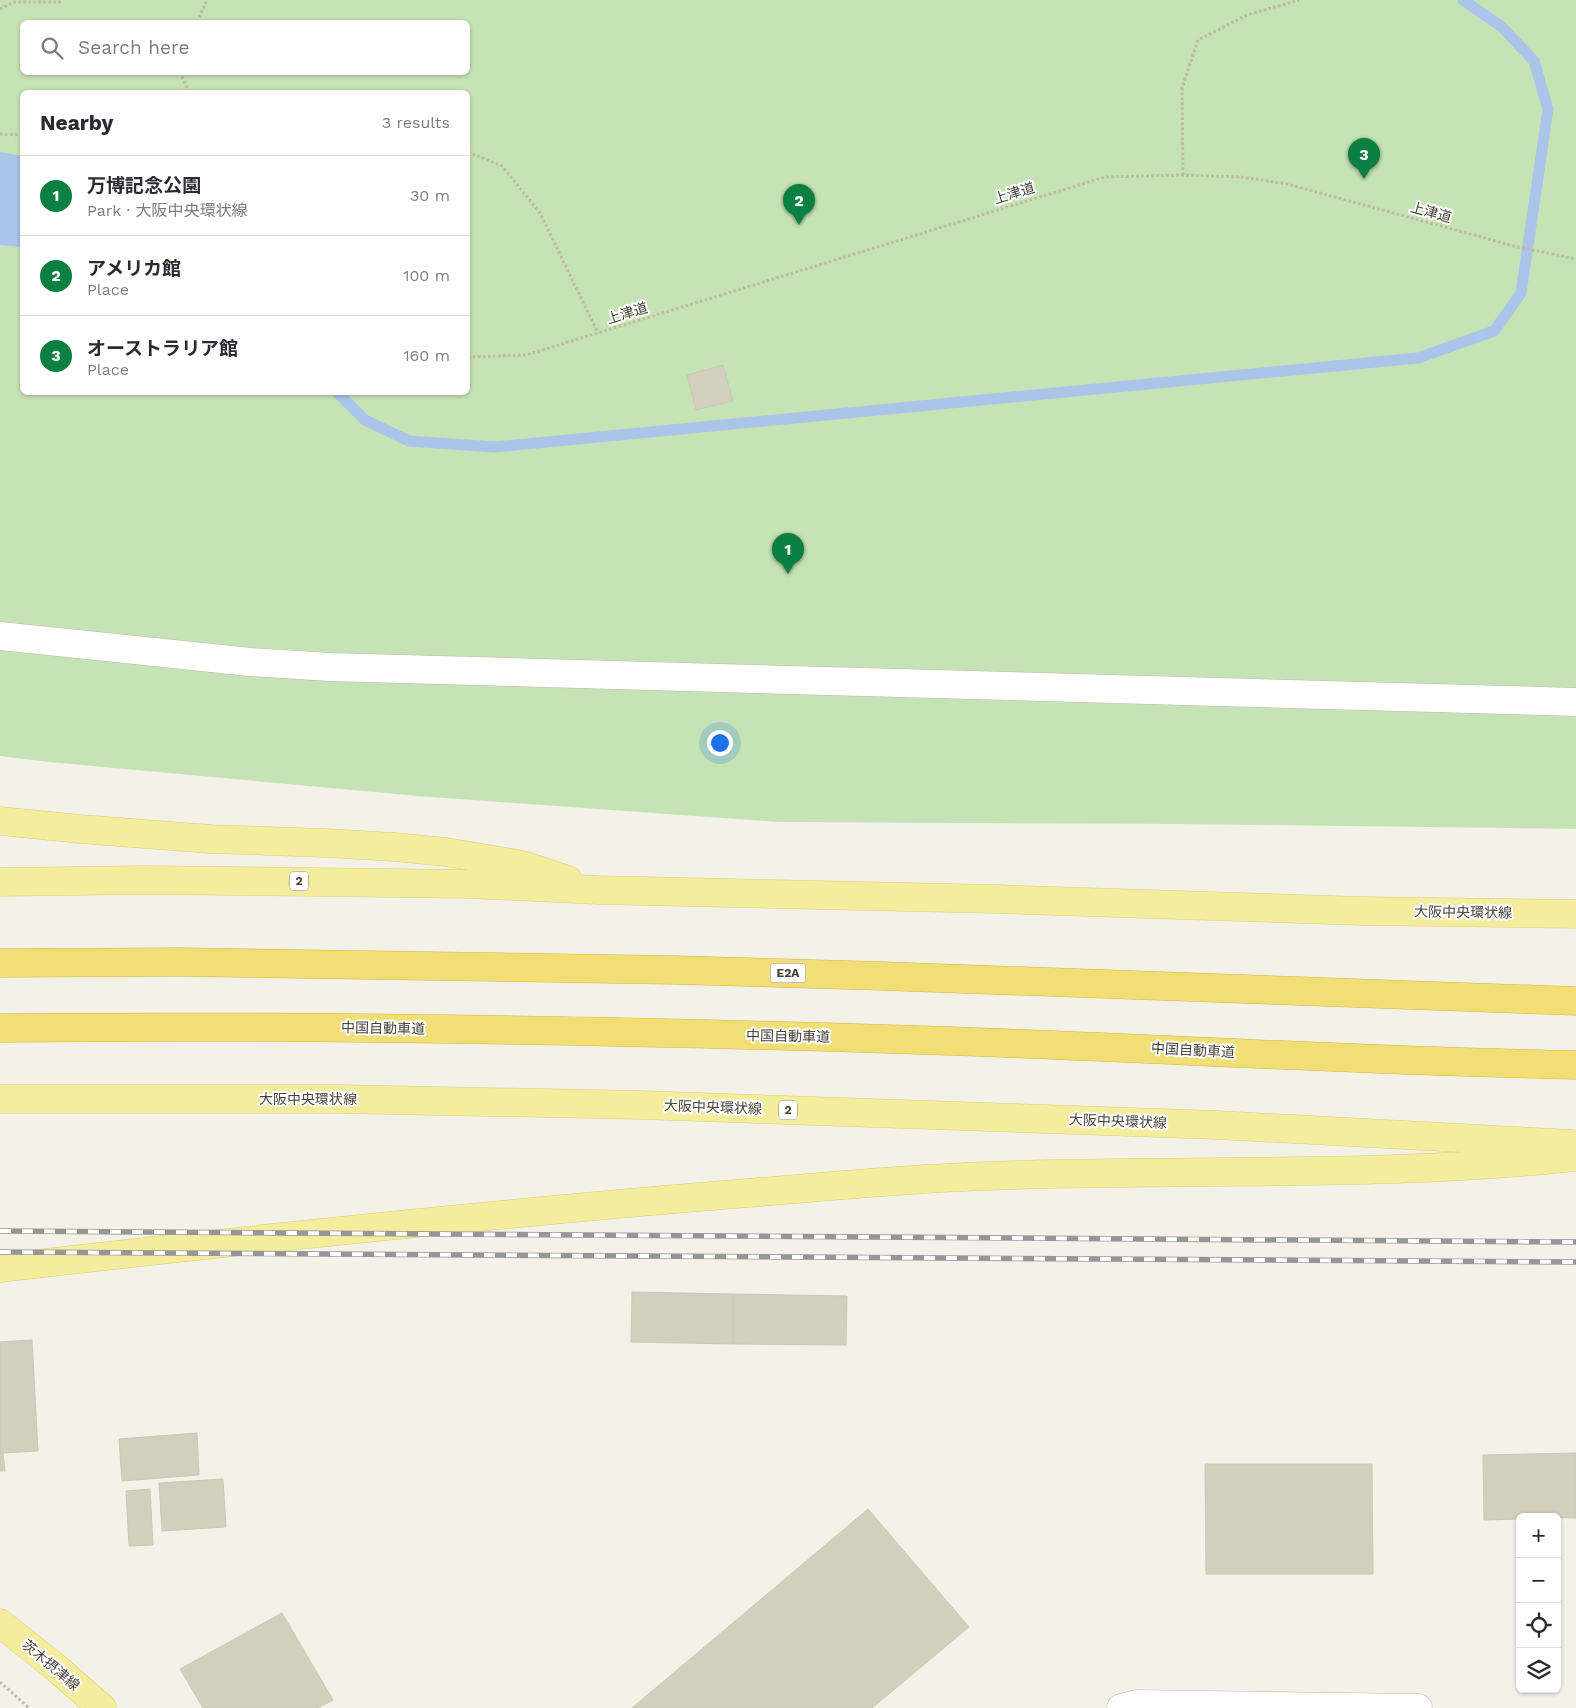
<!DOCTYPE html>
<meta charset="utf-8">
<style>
:root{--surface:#fff;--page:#f7f7f7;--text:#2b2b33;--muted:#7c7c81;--line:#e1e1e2;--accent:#0b8043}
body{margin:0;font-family:"Work Sans","Noto Sans JP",sans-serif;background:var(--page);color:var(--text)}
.controls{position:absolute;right:15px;bottom:15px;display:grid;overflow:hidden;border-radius:8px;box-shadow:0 1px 4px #0004}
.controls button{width:45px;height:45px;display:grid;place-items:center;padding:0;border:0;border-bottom:1px solid var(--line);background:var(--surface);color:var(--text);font:25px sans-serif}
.you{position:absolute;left:719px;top:742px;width:18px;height:18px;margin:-12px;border:4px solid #fff;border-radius:50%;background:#1a73e8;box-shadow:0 0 0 8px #1a73e833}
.badge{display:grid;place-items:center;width:32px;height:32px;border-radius:50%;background:var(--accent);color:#fff;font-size:16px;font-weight:700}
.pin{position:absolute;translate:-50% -41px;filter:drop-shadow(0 1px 2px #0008)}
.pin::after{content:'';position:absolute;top:26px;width:18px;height:15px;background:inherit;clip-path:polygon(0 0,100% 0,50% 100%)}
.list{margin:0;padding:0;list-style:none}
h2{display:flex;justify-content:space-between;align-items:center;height:65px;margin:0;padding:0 20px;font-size:21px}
h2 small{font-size:16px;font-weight:400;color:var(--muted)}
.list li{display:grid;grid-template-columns:32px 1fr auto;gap:15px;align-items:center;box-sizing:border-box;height:80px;padding:0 20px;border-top:1px solid var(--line)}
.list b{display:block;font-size:19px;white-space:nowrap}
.list p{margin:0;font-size:16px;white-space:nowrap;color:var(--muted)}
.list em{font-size:16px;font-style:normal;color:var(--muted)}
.icon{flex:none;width:28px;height:28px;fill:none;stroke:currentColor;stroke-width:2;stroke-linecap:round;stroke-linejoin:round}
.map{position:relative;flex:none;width:1576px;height:1708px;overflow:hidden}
.search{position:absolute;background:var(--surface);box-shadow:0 1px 4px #0004;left:20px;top:20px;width:450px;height:55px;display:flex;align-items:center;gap:12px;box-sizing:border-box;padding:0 18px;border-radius:8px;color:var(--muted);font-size:19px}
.panel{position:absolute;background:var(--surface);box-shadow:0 1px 4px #0004;left:20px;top:90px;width:450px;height:305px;border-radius:8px}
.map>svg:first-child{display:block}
</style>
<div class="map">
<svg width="1576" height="1708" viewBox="0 0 1576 1708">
<rect width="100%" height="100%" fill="#f3f1e8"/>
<path fill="#c6e3b5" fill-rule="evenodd" d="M0 0H1576V829L1182 824 779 822 418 796 49 762 0 756ZM22 22H468V72H22ZM22 92H468V392H22Z"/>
<polygon fill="#aac4ea" points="0,152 22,156 22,247 0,245"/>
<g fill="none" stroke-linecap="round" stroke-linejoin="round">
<polyline stroke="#aac4ea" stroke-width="11" points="337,392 365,420 409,441 494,447 1418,358 1494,331 1521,293 1548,109 1534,61 1502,27 1463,0"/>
</g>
<g fill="#d3cfbf" stroke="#cdc8b2">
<polygon points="723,365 733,401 696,410 687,375"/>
<polygon points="632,1292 733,1294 733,1344 631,1342"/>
<polygon points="733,1294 847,1296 846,1345 733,1344"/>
<polygon points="32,1340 38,1451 3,1453 5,1471 0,1471 0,1342"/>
<polygon points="197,1433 199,1475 122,1481 119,1439"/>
<polygon points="1576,1453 1576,1518 1520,1517 1520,1519 1484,1520 1483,1455"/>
<polygon points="1205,1464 1372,1464 1373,1574 1206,1574"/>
<polygon points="223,1479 226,1527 162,1531 159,1483"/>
<polygon points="150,1489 153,1545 129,1546 126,1491"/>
<polygon points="868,1509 969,1627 872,1708 632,1708"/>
<polygon points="282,1613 333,1700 318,1708 203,1708 180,1669"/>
</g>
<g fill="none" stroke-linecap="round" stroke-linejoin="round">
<g stroke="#bdbaac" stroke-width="29">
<g id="minor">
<polyline points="0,636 250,662 330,667 1576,702"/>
<polyline points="1121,1708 1137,1704 1418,1708"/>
</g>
</g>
<g stroke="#d9cd70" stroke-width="29">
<g id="major">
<polyline points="0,821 80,829 210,839 325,843 395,847 446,852 523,865 568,880"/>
<polyline points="0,882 146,880 468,884 598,890 996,899 1362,911 1576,914"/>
<polyline points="0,1099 339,1099 641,1105 1217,1125 1572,1144"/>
<path d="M0 1268C245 1240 490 1214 735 1194 798 1189 862 1183 925 1179 1142 1166 1360 1180 1576 1157"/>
<polyline points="0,1623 54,1666 102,1708"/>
</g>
</g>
<g stroke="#d0b645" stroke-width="29">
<g id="highway">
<polyline points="0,963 182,962 674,970 882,976 1576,1001"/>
<path d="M0 1028C306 1025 613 1030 919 1040 1138 1047 1357 1061 1576 1065"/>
</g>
</g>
<g stroke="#beb89e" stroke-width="3" stroke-dasharray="2.5 2.5" stroke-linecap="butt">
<polyline points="0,9 14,2 61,2 62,0"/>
<polyline points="197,22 207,0"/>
<polyline points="180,72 189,92"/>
<polyline points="0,134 22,135"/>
<polyline points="468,152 502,166 540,213 598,333"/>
<polyline points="1183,175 1182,88 1198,40 1247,15 1299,0"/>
<polyline points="468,357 526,355 1105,177 1183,175 1241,177 1287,184 1514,246 1576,259"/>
<polyline points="0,1682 29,1708"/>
</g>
<use href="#minor" stroke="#fff" stroke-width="28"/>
<use href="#major" stroke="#f5ed9e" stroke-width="28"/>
<use href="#highway" stroke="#f1df75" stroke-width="28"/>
<g stroke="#969696" stroke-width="5.5">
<g id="rail">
<polyline points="0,1231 1576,1242"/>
<polyline points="0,1252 1576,1262"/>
</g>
</g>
<use href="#rail" stroke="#fff" stroke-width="4" stroke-dasharray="11" stroke-linecap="butt"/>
</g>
<g text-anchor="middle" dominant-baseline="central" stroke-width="4" stroke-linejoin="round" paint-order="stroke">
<g fill="#fff" stroke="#7d7b73" stroke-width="1">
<rect x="290" y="871.5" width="18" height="19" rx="4"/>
<rect x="770.5" y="963.5" width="35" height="19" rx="4"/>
<rect x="779" y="1100.5" width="18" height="19" rx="4"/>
</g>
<g font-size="12" font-weight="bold" fill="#454337">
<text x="299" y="881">2</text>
<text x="788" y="973">E2A</text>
<text x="788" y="1110">2</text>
</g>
<g font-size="14" fill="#454337" stroke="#fff">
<text transform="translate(1014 193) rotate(-17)">上津道</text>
<text transform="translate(1431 212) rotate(15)">上津道</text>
<text transform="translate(627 313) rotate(-17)">上津道</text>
<text transform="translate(1463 912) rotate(1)">大阪中央環状線</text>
<text transform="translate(383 1028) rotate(1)">中国自動車道</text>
<text transform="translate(788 1036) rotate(1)">中国自動車道</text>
<text transform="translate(1193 1050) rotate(3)">中国自動車道</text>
<text x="308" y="1099">大阪中央環状線</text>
<text transform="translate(713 1107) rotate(2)">大阪中央環状線</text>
<text transform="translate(1118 1121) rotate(2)">大阪中央環状線</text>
<text transform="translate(51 1665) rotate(40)">茨木摂津線</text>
</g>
</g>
</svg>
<div class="controls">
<button>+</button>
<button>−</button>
<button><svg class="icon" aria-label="locate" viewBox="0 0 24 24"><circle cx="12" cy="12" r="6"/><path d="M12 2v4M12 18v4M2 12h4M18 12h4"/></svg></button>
<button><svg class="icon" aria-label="layers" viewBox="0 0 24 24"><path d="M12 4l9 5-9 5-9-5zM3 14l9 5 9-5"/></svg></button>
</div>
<div class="you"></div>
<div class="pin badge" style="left:788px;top:574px">1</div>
<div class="pin badge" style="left:799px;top:225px">2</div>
<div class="pin badge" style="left:1364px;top:179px">3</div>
<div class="search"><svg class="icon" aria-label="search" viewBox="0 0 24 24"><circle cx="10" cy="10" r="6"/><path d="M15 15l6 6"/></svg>Search here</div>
<section class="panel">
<h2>Nearby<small>3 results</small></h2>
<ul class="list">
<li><span class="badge">1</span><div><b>万博記念公園</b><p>Park · 大阪中央環状線</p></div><em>30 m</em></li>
<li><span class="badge">2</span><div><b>アメリカ館</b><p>Place</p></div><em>100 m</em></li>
<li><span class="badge">3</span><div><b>オーストラリア館</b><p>Place</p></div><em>160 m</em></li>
</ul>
</section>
</div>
